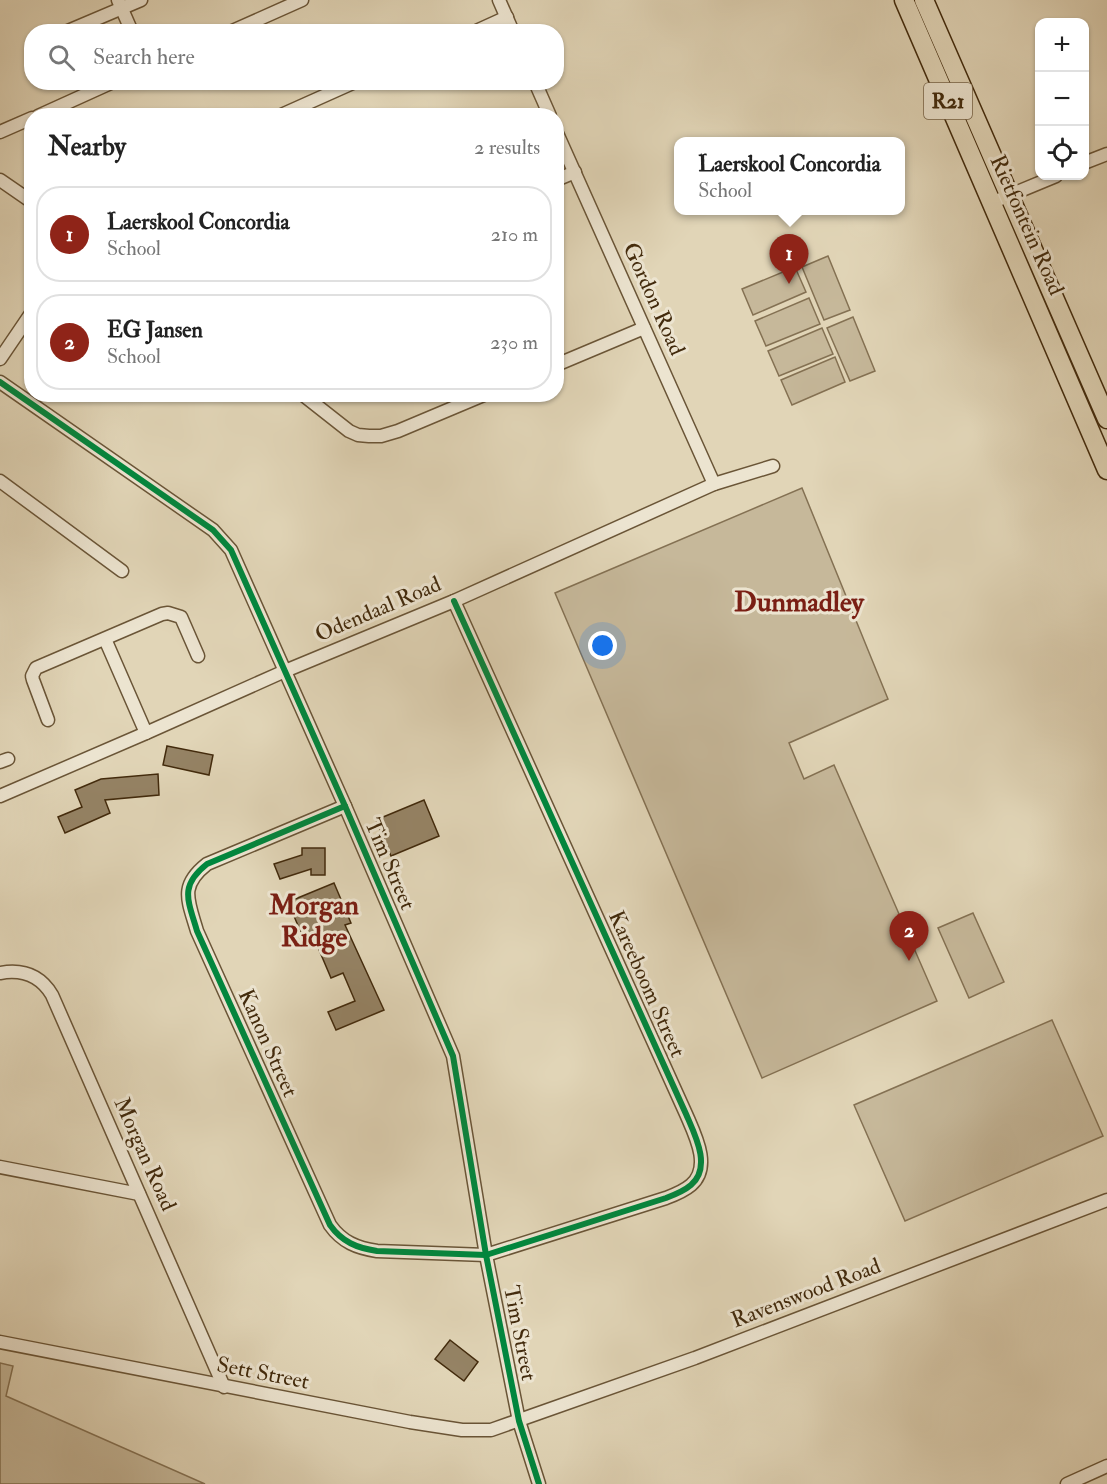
<!DOCTYPE html>
<meta charset="utf-8">
<style>
:root{--surface:#fff;--page:#f2f2f2;--text:#222;--muted:#767676;--line:#e0e0e0;--accent:#8f2418}
body{margin:0;font-family:"IM FELL Double Pica",serif;background:var(--page);color:var(--text)}
.controls{position:absolute;right:18px;top:18px;display:grid;overflow:hidden;border-radius:12px;box-shadow:0 2px 4px #0004}
.controls button{width:54px;height:54px;display:grid;place-items:center;padding:0;border:0;border-bottom:2px solid var(--line);background:var(--surface);color:var(--text);font:30px sans-serif}
.you{position:absolute;left:603px;top:646px;width:21px;height:21px;margin:-15px;border:4px solid #fff;border-radius:50%;background:#1a73e8;box-shadow:0 0 0 9px #1a73e833}
.badge{display:grid;place-items:center;width:39px;height:39px;border-radius:50%;background:var(--accent);color:#fff;font-size:20px;font-weight:700}
.pin{position:absolute;translate:-50% -50px;filter:drop-shadow(0 2px 3px #0008)}
.pin::after{content:'';position:absolute;top:32px;width:21px;height:18px;background:inherit;clip-path:polygon(0 0,100% 0,50% 100%)}
.popup{position:absolute;left:674px;top:137px;width:231px;height:78px;box-sizing:border-box;display:grid;place-content:center;border-radius:12px;background:var(--surface);filter:drop-shadow(0 2px 4px #0005);font-size:20px;white-space:nowrap;color:var(--muted)}
.popup b{font-size:22px;color:var(--text)}
.popup::after{content:'';position:absolute;left:50%;top:100%;margin-left:-12px;border:12px solid transparent;border-top-color:var(--surface)}
.list{margin:0;padding:0;list-style:none}
h2{display:flex;justify-content:space-between;align-items:center;height:78px;margin:0;padding:0 24px;font-size:26px}
h2 small{font-size:20px;font-weight:400;color:var(--muted)}
.list li{display:grid;grid-template-columns:39px 1fr auto;gap:18px;align-items:center;box-sizing:border-box;height:96px;margin:0 12px 12px;padding:0 12px;border:2px solid var(--line);border-radius:24px}
.list b{display:block;font-size:22px;white-space:nowrap}
.list p{margin:0;font-size:20px;white-space:nowrap;color:var(--muted)}
.list em{font-size:20px;font-style:normal;color:var(--muted)}
.icon{flex:none;width:33px;height:33px;fill:none;stroke:currentColor;stroke-width:2;stroke-linecap:round;stroke-linejoin:round}
.map{position:relative;flex:none;width:1107px;height:1484px;overflow:hidden}
.search{position:absolute;background:var(--surface);box-shadow:0 2px 4px #0004;left:24px;top:24px;width:540px;height:66px;display:flex;align-items:center;gap:15px;box-sizing:border-box;padding:0 21px;border-radius:24px;color:var(--muted);font-size:22px}
.panel{position:absolute;background:var(--surface);box-shadow:0 2px 4px #0004;left:24px;top:108px;width:540px;height:294px;border-radius:24px}
.map>svg:first-child{display:block}
</style>
<div class="map">
<svg width="1107" height="1484" viewBox="0 0 1107 1484">
<rect width="100%" height="100%" fill="#e1d5b7"/>
<filter id="stains"><feTurbulence type="fractalNoise" baseFrequency=".00333" numOctaves="4"/><feColorMatrix values="0 0 0 0 .2 0 0 0 0 .09 0 0 0 0 .02 0 0 0 .5 -.17"/></filter>
<radialGradient id="worn" r=".72"><stop offset=".6" stop-color="#630" stop-opacity="0"/><stop offset="1" stop-color="#630" stop-opacity=".3"/></radialGradient>
<g fill="#c6b89a" stroke="#847153" stroke-width="1.5">
<polygon points="828,256 850,310 824,320 802,267"/>
<polygon points="795,267 806,292 753,315 742,289"/>
<polygon points="809,298 820,324 766,346 755,321"/>
<polygon points="853,317 875,371 850,381 827,328"/>
<polygon points="822,328 833,354 779,376 768,351"/>
<polygon points="835,357 845,382 792,405 781,380"/>
<polygon points="802,488 888,699 789,743 804,779 834,765 937,1001 762,1078 555,593"/>
<polygon points="973,913 1004,982 969,998 938,928"/>
<polygon points="1052,1020 1103,1136 905,1221 854,1105"/>
<polygon points="0,1363 13,1366 6,1396 205,1484 0,1484"/>
</g>
<g fill="#958365" stroke="#422a0c" stroke-width="1.5">
<polygon points="167,746 213,755 209,775 163,765"/>
<polygon points="158,774 159,795 105,800 110,813 65,833 58,817 82,807 75,790 101,779"/>
<polygon points="424,800 439,836 391,856 376,820"/>
<polygon points="302,848 325,848 325,875 311,875 311,869 280,879 274,864 302,855"/>
<polygon points="334,883 351,923 345,925 384,1010 336,1030 328,1012 355,1001 343,973 331,978 314,938 305,942 288,902"/>
<polygon points="450,1340 478,1362 464,1381 435,1359"/>
</g>
<g fill="none" stroke-linecap="round" stroke-linejoin="round">
<g stroke="#6a5537" stroke-width="15">
<g id="minor">
<polyline points="118,0 132,32"/>
<polyline points="499,0 513,32"/>
<polyline points="68,31 141,0"/>
<polyline points="230,32 302,0"/>
<polyline points="474,32 507,17"/>
<polyline points="535,82 550,116"/>
<polyline points="38,116 113,82"/>
<polyline points="279,116 355,82"/>
<polyline points="556,131 714,484"/>
<polyline points="0,132 32,118"/>
<polyline points="1084,163 1107,154"/>
<polyline points="0,180 32,202"/>
<polyline points="556,180 575,172"/>
<polyline points="991,203 1056,176"/>
<polyline points="0,359 32,312"/>
<polyline points="556,365 644,328"/>
<polyline points="0,382 213,530 231,550 345,806 453,1056 486,1255 519,1421 539,1484"/>
<polyline points="302,394 349,431 358,435 369,436 381,436 398,431 486,394"/>
<polyline points="0,481 122,571"/>
<polyline points="105,639 146,733"/>
<polyline points="48,720 33,680 32,676 36,668 162,614 168,613 181,617 198,656"/>
<polyline points="0,762 8,759"/>
<polyline points="0,796 146,733 285,671 454,601 714,484 773,466"/>
<path d="M345 806 207 864C179 886 188 900 197 931L330 1225C342 1242 357 1248 377 1251L486 1255 666 1198C674 1195 684 1191 691 1185 712 1167 695 1135 686 1114L454 601"/>
<path d="M0 973C22 969 40 975 52 995L224 1387"/>
<polyline points="0,1167 139,1194"/>
<polyline points="0,1342 410,1422 462,1430 491,1430 695,1358 1107,1200"/>
<polyline points="1067,1484 1107,1466"/>
</g>
</g>
<g stroke="#422a0c" stroke-width="21">
<g id="primary">
<polyline points="904,0 1107,470"/>
<polyline points="924,0 1107,419"/>
</g>
</g>
<use href="#minor" stroke="#ece4d0" stroke-width="12"/>
<use href="#primary" stroke="#e1d5b7" stroke-width="18"/>
<g stroke="#ece4d0" stroke-width="10">
<g id="cycleway">
<polyline points="0,382 213,530 231,550 345,806 453,1056 486,1255 519,1421 539,1484"/>
<path d="M345 806 207 864C179 886 188 900 197 931L330 1225C342 1242 357 1248 377 1251L486 1255 666 1198C674 1195 684 1191 691 1185 712 1167 695 1135 686 1114L454 601"/>
</g>
</g>
<use href="#cycleway" stroke="#00873e" stroke-width="6"/>
</g>
<g text-anchor="middle" dominant-baseline="central" stroke-width="6" stroke-linejoin="round" paint-order="stroke">
<rect fill="#ece4d0" stroke="#756247" stroke-width="1.5" x="924" y="83" width="48" height="36" rx="4.5"/>
<g font-size="21" font-weight="bold" fill="#422a0c">
<text x="948" y="101">R21</text>
</g>
<g font-size="22" fill="#422a0c" stroke="#ece4d0">
<text transform="translate(1027 225) rotate(66)">Rietfontein Road</text>
<text transform="translate(654 299) rotate(66)">Gordon Road</text>
<text transform="translate(378 609) rotate(-23)">Odendaal Road</text>
<text transform="translate(390 864) rotate(67)">Tim Street</text>
<text transform="translate(647 984) rotate(66)">Kareeboom Street</text>
<text transform="translate(268 1043) rotate(66)">Kanon Street</text>
<text transform="translate(145 1154) rotate(66)">Morgan Road</text>
<text transform="translate(806 1293) rotate(-21)">Ravenswood Road</text>
<text transform="translate(520 1333) rotate(79)">Tim Street</text>
<text transform="translate(263 1373) rotate(11)">Sett Street</text>
</g>
<g font-size="28" font-weight="bold" fill="#7a1f14" stroke="#ece4d0">
<text x="799" y="602">Dunmadley</text>
<text x="314" y="905">Morgan<tspan x="314" dy="32">Ridge</tspan></text>
</g>
</g>
<rect width="100%" height="100%" filter="url(#stains)"/>
<rect width="100%" height="100%" fill="url(#worn)"/>
</svg>
<div class="controls">
<button>+</button>
<button>−</button>
<button><svg class="icon" aria-label="locate" viewBox="0 0 24 24"><circle cx="12" cy="12" r="6"/><path d="M12 2v4M12 18v4M2 12h4M18 12h4"/></svg></button>
</div>
<div class="you"></div>
<div class="pin badge" style="left:789px;top:284px">1</div>
<div class="popup"><b>Laerskool Concordia</b>School</div>
<div class="pin badge" style="left:909px;top:961px">2</div>
<div class="search"><svg class="icon" aria-label="search" viewBox="0 0 24 24"><circle cx="10" cy="10" r="6"/><path d="M15 15l6 6"/></svg>Search here</div>
<section class="panel">
<h2>Nearby<small>2 results</small></h2>
<ul class="list">
<li><span class="badge">1</span><div><b>Laerskool Concordia</b><p>School</p></div><em>210 m</em></li>
<li><span class="badge">2</span><div><b>EG Jansen</b><p>School</p></div><em>230 m</em></li>
</ul>
</section>
</div>
